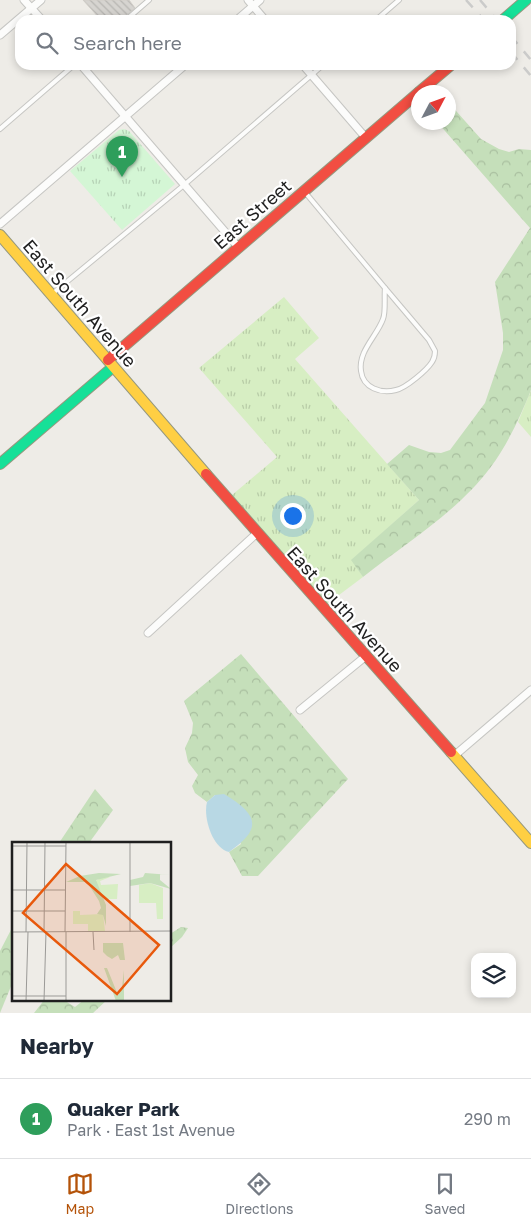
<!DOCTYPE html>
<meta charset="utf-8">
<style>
:root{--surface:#fff;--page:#f6f6f7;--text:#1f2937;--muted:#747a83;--line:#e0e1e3;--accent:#b45309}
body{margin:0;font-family:"Golos Text",sans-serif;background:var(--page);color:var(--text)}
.controls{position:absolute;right:15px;bottom:15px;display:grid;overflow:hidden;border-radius:10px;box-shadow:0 2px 8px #0003}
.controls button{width:45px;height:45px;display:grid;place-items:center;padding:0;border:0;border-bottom:1px solid var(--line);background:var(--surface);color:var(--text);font:25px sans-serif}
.compass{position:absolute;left:411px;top:85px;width:45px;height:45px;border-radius:50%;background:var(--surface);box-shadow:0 2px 8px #0003;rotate:49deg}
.you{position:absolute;left:292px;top:515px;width:18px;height:18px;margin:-12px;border:4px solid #fff;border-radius:50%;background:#1a73e8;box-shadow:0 0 0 8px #1a73e833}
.badge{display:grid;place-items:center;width:32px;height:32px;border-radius:50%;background:var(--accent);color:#fff;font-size:16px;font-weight:700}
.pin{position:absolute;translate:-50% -41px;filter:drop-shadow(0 1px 2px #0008)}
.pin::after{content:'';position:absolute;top:26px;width:18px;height:15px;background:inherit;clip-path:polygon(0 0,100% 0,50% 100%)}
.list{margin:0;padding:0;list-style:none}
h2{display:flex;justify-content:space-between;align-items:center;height:65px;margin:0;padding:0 20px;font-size:21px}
h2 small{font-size:16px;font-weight:400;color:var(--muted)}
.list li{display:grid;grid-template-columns:32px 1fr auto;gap:15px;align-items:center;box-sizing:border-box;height:80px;padding:0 20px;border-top:1px solid var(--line)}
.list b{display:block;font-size:19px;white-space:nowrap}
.list p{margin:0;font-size:16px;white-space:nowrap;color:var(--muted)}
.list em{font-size:16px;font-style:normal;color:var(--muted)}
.icon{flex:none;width:28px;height:28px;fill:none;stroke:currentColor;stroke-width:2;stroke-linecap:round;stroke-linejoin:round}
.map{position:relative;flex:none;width:531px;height:1013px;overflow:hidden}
.search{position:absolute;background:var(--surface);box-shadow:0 2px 8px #0003;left:15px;right:15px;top:15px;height:55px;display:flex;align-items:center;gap:12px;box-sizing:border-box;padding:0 18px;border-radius:15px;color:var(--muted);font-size:19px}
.sheet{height:145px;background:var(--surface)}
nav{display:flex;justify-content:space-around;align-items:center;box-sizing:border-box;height:70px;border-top:1px solid var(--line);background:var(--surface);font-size:14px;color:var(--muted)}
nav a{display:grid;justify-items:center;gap:2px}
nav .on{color:var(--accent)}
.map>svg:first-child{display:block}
</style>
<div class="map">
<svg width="531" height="1013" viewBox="0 0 531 1013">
<defs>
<pattern id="grass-tufts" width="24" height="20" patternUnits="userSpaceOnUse" patternTransform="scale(1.25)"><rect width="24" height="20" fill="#d7eec3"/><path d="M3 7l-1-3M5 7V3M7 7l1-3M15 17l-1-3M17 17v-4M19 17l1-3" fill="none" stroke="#b8cca7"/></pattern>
<pattern id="forest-crowns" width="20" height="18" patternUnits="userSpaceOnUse" patternTransform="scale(1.25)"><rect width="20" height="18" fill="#c5dfba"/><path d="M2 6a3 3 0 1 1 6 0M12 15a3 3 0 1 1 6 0" fill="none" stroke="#a9bf9f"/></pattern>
<pattern id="park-tufts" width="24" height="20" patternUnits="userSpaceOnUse" patternTransform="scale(1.25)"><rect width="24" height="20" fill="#d4f6d5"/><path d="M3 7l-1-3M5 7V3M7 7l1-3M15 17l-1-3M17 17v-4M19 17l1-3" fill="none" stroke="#b6d2b6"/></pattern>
<pattern id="building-back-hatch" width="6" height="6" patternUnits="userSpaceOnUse" patternTransform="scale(1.25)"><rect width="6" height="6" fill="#d6d4d0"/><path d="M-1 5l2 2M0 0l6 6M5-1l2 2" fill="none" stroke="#b7b6b2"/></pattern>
</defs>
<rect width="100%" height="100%" fill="#eeece7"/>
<g fill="url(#grass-tufts)">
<polygon points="284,297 319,338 295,359 419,500 352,560 363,577 327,604 232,495 277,457 199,368"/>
<polygon points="531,390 531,437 518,422"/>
</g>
<g fill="url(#forest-crowns)">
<path d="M449 103 481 139 499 149 509 152 519 149 531 150V390C520 417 508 444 490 468 457 512 406 543 363 577L351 560 419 500 387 464 409 445 429 452 441 453 450 450 485 403 503 350V333L495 282 530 228 438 123 448 122Z"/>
<polygon points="241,654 348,779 258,876 242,876 229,852 241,844 215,795 207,802 195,793 192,786 198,775 188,762 185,748 192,733 193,723 184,701"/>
<polygon points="95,789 113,810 89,843 59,843"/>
<polygon points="14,924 14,979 0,1013 0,951"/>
<polygon points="181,927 188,928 182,937 170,948 170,934"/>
<polygon points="45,999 62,999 75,1007 85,999 108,999 93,1013 34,1013"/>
</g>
<polygon fill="url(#park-tufts)" points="124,129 129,131 175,184 122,230 70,171 119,130"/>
<path fill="#b8d8e4" d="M224 794C257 814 264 828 229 852 212 848 203 817 207 802L215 795Z"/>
<polygon fill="url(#building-back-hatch)" stroke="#d1cec8" points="83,0 129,0 135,8 121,20 101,20"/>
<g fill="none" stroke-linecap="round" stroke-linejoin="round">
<g stroke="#c6c6c3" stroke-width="6">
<g id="lane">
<polyline points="126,20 149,0"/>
<polyline points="376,20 399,0"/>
<polyline points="0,129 74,65"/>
<polyline points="304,191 385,288"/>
<path d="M385 288 429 340 435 351C435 354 434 359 432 362 427 370 406 388 396 390 381 394 363 388 361 371 358 351 377 336 383 319 386 312 384 297 385 288Z"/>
<polyline points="52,294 184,185 323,65"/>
</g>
</g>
<g stroke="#c6c6c3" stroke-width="9">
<g id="street">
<polyline points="24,0 42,20"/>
<polyline points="248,0 265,20"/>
<polyline points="237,20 260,0"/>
<polyline points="0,35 41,0"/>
<polyline points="81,65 239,248"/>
<polyline points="303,65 366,138"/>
<polyline points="0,224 185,65"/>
<polyline points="148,633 257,533"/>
<polyline points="300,710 366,656"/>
<polyline points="454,756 531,690"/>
</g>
</g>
<g stroke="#95987e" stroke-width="12">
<g id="fast">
<polyline points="503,20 526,0"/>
<polyline points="0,464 113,367"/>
</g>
</g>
<g stroke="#95987e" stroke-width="12">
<g id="slow">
<polyline points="0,235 206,474"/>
<polyline points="451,752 531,843"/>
</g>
</g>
<g stroke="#95987e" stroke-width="12">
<g id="jam">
<polyline points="419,92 451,65"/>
<polyline points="108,360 418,93"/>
<polyline points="206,474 451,752"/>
</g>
</g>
<use href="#lane" stroke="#fcfcfb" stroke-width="4"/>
<use href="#street" stroke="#fcfcfb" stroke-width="7"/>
<use href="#fast" stroke="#16e098" stroke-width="10"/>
<use href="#slow" stroke="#ffcf43" stroke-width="10"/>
<use href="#jam" stroke="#f24e42" stroke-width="10"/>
<g stroke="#cbcbca" stroke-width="2.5" stroke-dasharray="10 10" stroke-linecap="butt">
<polyline points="466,0 484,20"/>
<polyline points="480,0 497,20"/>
<polyline points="511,36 531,60"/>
<polyline points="511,52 531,76"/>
</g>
</g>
<g text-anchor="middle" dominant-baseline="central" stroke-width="4.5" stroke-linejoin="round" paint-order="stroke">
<g font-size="18" fill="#1f1f1f" stroke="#fff">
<text transform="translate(252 214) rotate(-41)">East Street</text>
<text transform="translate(80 303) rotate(49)">East South Avenue</text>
<text transform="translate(345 609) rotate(48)">East South Avenue</text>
</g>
</g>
<g transform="translate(12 842)">
<rect width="159" height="159" fill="#eeece7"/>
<path d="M91 35H98L88 39 89 43 106 42 105 57H92L83 39ZM138 41 151 46V77H145L144 61H127V43ZM61 69H68V73L91 72 93 89H76V82H61Z" fill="#d7eec3"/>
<path d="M87 31 109 32 84 38 94 63V84L91 73 85 72 89 66 87 59 75 40H54L68 34ZM133 31 159 33 148 32V38L159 47 138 41 118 44V38L131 35ZM91 101H111L113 118H108L106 113 100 117 95 114 91 110ZM92 126H95L106 153 110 145 112 128V159H104Z" fill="#c5dfba"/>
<path fill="none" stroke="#9b9a97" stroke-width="1" d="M0 4H54M0 48H53M0 69H53M0 90 159 89M14 90 15 0M32 90 33 0M53 90 54 0M81 90 82 108M118 90V0M0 154H54M14 159 16 90M32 159 34 90M54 159V90"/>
<path fill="#e8590c" fill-opacity="0.15" stroke="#e8590c" stroke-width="2.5" d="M54 22 147 103 105 152 11 71Z"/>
<rect width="159" height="159" fill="none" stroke="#1f1f1f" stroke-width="2.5"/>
</g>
</svg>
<div class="controls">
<button><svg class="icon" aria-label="layers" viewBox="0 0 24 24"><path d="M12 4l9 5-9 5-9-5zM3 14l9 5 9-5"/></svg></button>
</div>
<svg class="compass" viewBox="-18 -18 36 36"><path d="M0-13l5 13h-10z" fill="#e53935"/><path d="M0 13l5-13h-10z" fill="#747a83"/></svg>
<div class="you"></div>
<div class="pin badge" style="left:122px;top:177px;background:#2e9e5b">1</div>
<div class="search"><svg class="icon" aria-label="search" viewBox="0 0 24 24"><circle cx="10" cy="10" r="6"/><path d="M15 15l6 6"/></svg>Search here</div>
</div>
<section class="sheet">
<h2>Nearby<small></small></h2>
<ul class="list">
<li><span class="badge" style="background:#2e9e5b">1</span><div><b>Quaker Park</b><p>Park · East 1st Avenue</p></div><em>290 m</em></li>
</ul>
</section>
<nav>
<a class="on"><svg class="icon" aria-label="map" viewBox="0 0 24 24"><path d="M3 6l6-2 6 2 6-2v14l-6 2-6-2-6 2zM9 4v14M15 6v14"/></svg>Map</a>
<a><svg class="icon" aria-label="directions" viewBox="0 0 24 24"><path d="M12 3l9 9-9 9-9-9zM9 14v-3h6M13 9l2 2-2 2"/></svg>Directions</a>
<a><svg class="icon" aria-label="saved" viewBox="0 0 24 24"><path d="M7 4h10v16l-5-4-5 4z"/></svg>Saved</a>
</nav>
